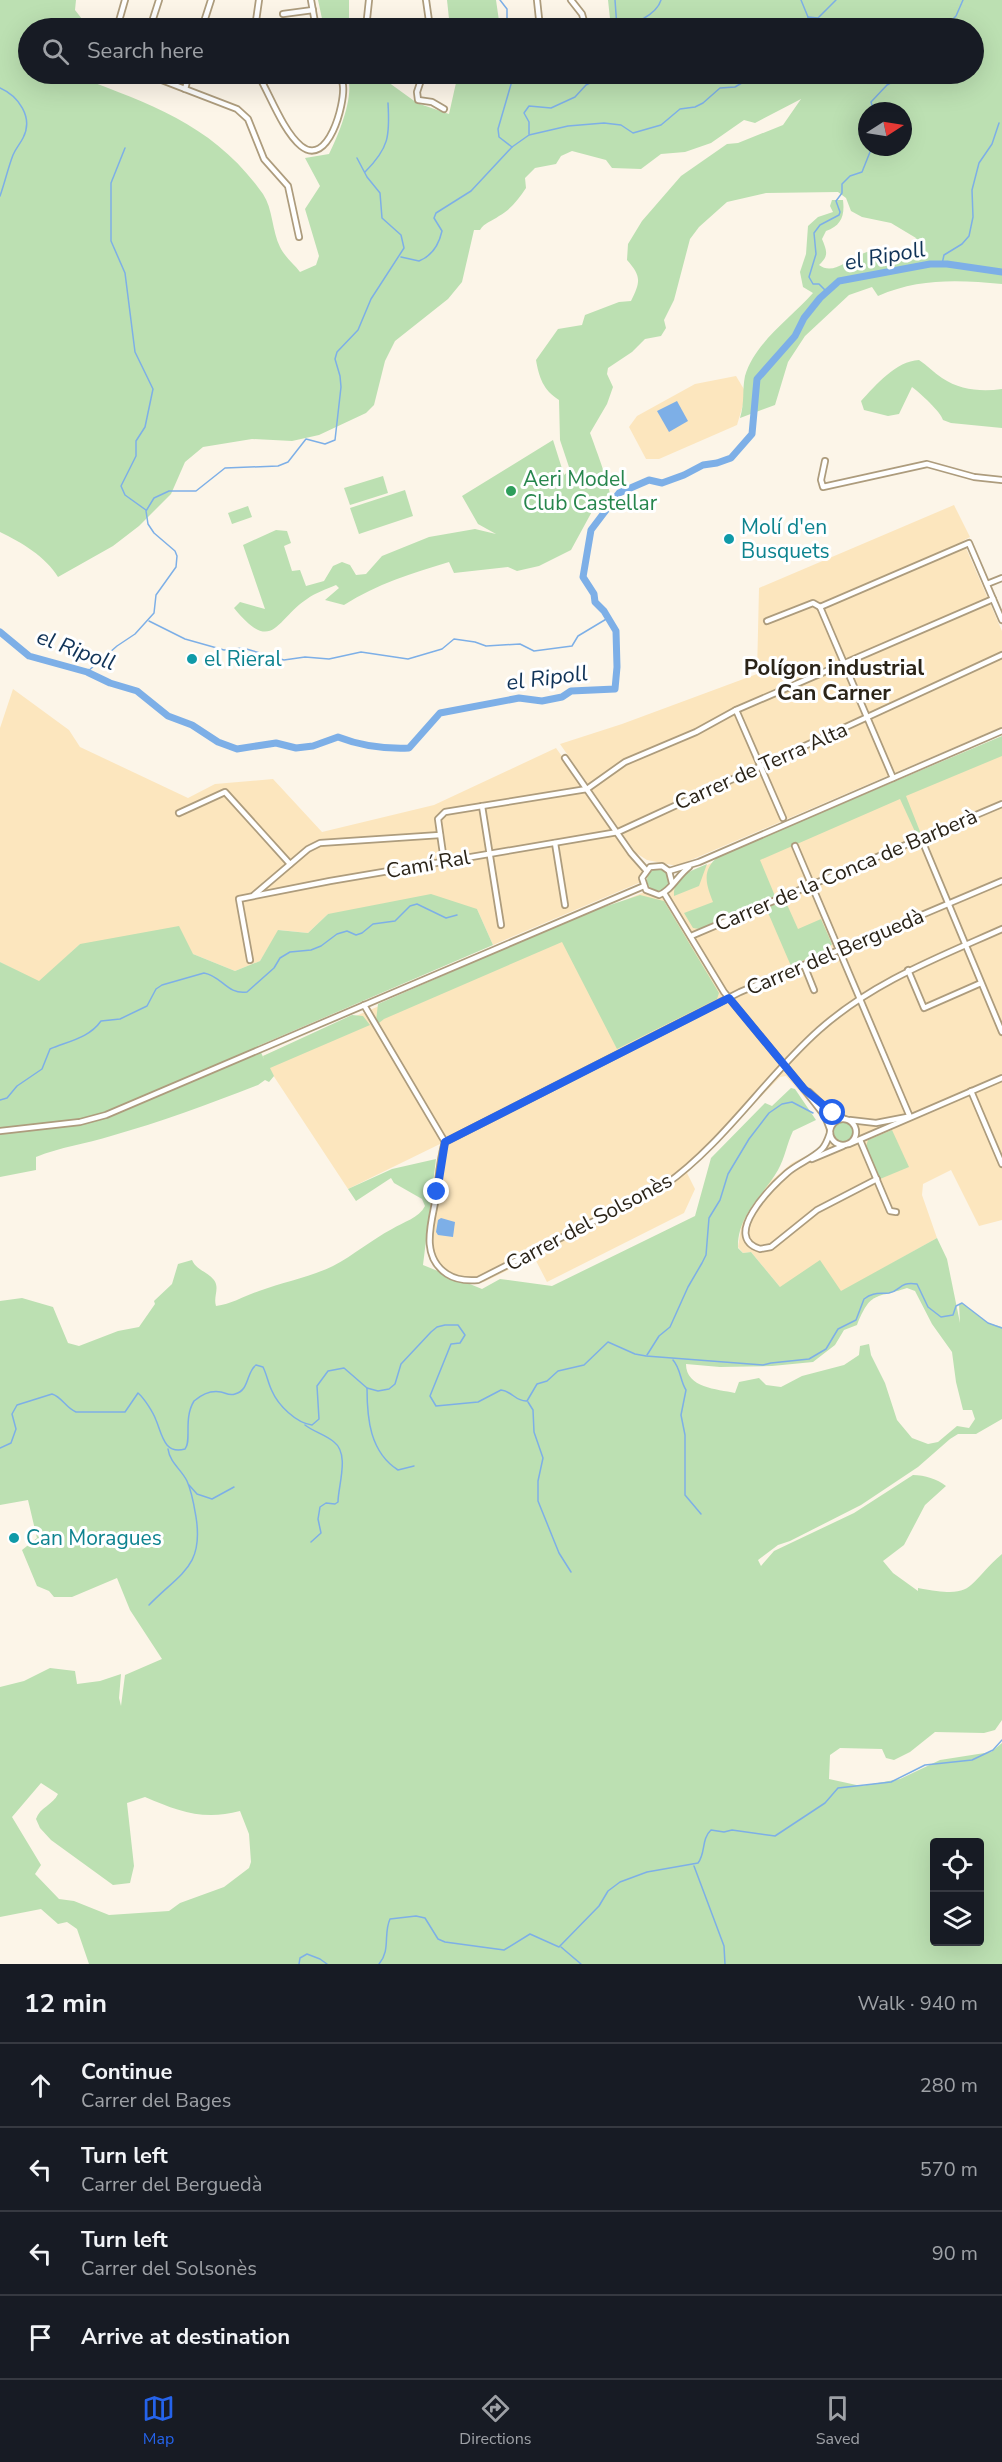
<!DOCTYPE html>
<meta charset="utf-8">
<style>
:root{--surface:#171b24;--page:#242831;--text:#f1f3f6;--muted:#9ea1a6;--line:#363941;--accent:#2563eb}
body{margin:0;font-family:"Nunito Sans",sans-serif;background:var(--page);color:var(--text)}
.controls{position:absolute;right:18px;bottom:18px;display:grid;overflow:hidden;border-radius:6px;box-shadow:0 6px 24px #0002}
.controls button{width:54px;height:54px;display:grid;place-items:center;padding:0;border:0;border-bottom:2px solid var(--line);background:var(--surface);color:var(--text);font:30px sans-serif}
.compass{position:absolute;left:858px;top:102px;width:54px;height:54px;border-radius:50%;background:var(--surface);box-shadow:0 6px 24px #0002;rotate:78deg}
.stop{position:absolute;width:18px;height:18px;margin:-14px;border:4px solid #2563eb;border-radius:50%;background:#fff}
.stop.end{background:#2563eb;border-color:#fff;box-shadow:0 2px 6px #0008}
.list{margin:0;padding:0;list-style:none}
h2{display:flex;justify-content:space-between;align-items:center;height:78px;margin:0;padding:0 24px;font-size:26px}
h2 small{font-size:20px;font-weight:400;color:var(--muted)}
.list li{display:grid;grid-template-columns:39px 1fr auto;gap:18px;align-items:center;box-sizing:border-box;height:84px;padding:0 24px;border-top:2px solid var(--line)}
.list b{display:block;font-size:22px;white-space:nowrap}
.list p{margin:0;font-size:20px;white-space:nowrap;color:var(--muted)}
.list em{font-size:20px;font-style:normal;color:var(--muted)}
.icon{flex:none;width:33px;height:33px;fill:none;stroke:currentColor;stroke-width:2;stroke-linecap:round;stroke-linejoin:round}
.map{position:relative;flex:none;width:1002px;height:1964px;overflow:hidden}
.search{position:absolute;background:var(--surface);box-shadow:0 6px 24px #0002;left:18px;right:18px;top:18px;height:66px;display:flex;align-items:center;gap:15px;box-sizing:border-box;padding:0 21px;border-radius:33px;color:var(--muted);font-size:22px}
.sheet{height:414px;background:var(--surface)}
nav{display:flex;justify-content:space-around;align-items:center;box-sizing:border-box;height:84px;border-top:2px solid var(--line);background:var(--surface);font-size:16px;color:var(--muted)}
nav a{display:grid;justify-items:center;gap:3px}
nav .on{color:var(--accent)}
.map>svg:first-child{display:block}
</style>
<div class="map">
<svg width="1002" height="1964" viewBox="0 0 1002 1964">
<rect width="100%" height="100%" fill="#fcf5e8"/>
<g fill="#fce6be">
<polygon points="736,376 745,391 745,398 737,425 659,459 646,459 629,427 637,416 695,384"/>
<polygon points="954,505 970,537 963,541 1002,631 1002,727 677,866 647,860 636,853 560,744 622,724 757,674 759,588"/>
<polygon points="13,689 69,730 80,747 188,798 215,784 273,779 322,832 434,805 556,748 624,843 645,866 643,876 641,882 493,945 477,909 328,914 308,933 279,930 260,961 235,971 193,954 80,944 39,982 0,962 0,728"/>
<polygon points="1002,738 1002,1220 979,1226 951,1170 923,1184 922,1195 937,1238 841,1292 780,1287 751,1252 743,1253 738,1247 742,1222 766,1185 792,1163 818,1150 826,1137 825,1120 786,1076 780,1077 687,1173 695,1189 684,1213 547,1282 534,1257 484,1282 465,1285 437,1271 428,1256 425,1230 440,1144 348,1189 269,1069 263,1056"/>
</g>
<g fill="#bce0b2" fill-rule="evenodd">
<path d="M0 0H76L75 10 89 28H28V74H77L79 77C153 105 215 126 263 194 273 209 272 231 280 247 284 256 294 264 300 272L316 265 319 256 305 209 320 186 305 158 329 154C338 136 357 91 346 74H364L373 83 388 82 417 103 449 114 458 74H526L538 84 584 74H974V28H611L608 0H1002V284C959 280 919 278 878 296L872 287 849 295 805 336 788 362 775 405 740 418C745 402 742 390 745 376 755 342 791 318 813 293L803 287 800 272 806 254 808 226 818 217 833 212 830 206 832 200H843C845 216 841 226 826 231L822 239C827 251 829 256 819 265 836 278 855 251 876 250 889 249 901 254 913 249L916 238 891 223 862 217 851 211 846 198 838 192 766 193 727 202 699 227 690 239 674 300 664 320 666 328 661 336 645 339 632 352 608 368 607 374 613 387 607 404 590 433C593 441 612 492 610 496 608 503 601 504 595 506L571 550 539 566 517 571 508 567 454 573 449 562C412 573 377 584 344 605L325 600 339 588 336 585C327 589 315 593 307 599 276 619 273 656 234 608L240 602 265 609 243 545 276 530 287 531 291 543 284 546 292 571 300 570 306 586 324 581 333 566 342 562 350 565 356 575 366 574 382 556 429 537 475 529 496 534 478 524 462 496 553 440 564 475 570 470 560 440 559 400C543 390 539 377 536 360L558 329 582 325 585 315 619 302 631 301C641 281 641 276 627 260L628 244 642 221 681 176 727 144 738 143 783 125 801 99 755 123 744 120 711 143 685 152 661 154 641 169 612 168 606 160 572 151 561 156 556 164 535 168 525 178 526 188C518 200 511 209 499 216 491 222 485 222 480 230H474L462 282 448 299 395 341 385 361 374 405 366 413 319 435 292 441 252 439 203 447 185 462 171 494 139 526 113 546 58 577C46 557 21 542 0 532ZM867 111H903V147H867Z"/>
<polygon points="318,0 349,0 349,28 324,28"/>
<polygon points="447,0 496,0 500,28 450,28"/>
<path d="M919 360C927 365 934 373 942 378 960 390 981 392 1002 389V428L951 423 943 420C941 412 920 393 912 387L899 414 888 416 864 410 861 401C876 385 896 361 919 360Z"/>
<polygon points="383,476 388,493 350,505 344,488"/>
<polygon points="405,490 413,516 359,534 350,508"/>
<polygon points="248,506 252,517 232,524 228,513"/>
<path d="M1002 736V756L906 796 921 834 917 836 900 799 760 860 775 896 699 929 693 928 684 913 713 902C706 884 701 870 719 856Z"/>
<path d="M707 864 699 886 674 896C673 875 692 871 707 864Z"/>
<circle cx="658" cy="880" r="11"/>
<path d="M431 894 477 909 493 945 258 1046 264 1059 263 1056 352 1015 363 1016 370 1025 270 1068 274 1076 269 1082 265 1080 258 1085C209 1104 161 1122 111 1136 86 1144 60 1147 36 1157V1170L0 1177V962L39 981 80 944 179 926 193 954 235 971 260 961 278 930 308 933 328 914Z"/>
<polygon points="640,895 664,901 719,993 717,999 617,1049 562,942 384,1019 379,1023 376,1021 378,1004 586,913"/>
<polygon points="785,900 798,929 821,919 832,944 829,949 791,966 766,908"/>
<path d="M791 1088 795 1089 816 1120 793 1131C787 1143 785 1158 778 1170 763 1196 737 1215 738 1248L743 1253 751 1252 780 1287 820 1260 841 1291 937 1238 947 1259 960 1323 959 1304 962 1303 988 1323 1002 1327V1419L976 1434H958L950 1439 918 1467 861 1505 790 1541 778 1545 758 1560 761 1566 774 1551 854 1513 913 1475C925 1475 937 1479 946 1486L925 1505 904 1545 883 1561 893 1573 918 1591V1588C977 1599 964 1587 1002 1554V1720L995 1730 984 1733 935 1732 910 1752 894 1760 886 1758 882 1749 840 1748 830 1755 829 1779 861 1786 900 1779 940 1760 991 1752 1002 1743V1964H89L77 1929 67 1922 58 1924 41 1909 0 1917V1687L24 1681 50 1668 75 1671 77 1684 100 1681 121 1674 119 1698 121 1706 125 1675 162 1659 130 1610 117 1578 72 1597H54L49 1591 37 1586 22 1550 37 1538 28 1500 0 1505V1301L22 1298 53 1307 68 1343 79 1346 118 1331 139 1327 155 1304 154 1301 172 1284 178 1264 192 1260C197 1271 207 1271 214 1280 220 1288 213 1297 216 1306 232 1304 244 1296 259 1291 284 1282 310 1277 333 1266 354 1255 371 1240 392 1229 403 1222 419 1218 425 1206L422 1199 394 1183 391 1178 356 1201 348 1189 392 1169 436 1159 423 1265 482 1289 500 1279 552 1286 695 1216 711 1158 765 1103 772 1106ZM907 1288 915 1291 932 1324 952 1352 956 1382 963 1410H972L975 1419 969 1428 957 1426 938 1442 928 1444 912 1438 897 1420 885 1383 871 1355 869 1344 860 1346 859 1355 844 1365 802 1376 781 1387 766 1385 759 1378 739 1382 735 1393C717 1389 686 1388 686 1364L720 1367 772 1366 813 1362 835 1345 844 1330 857 1325C871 1291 874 1299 907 1288ZM41 1783 58 1794C53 1805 40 1807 36 1819L40 1828 51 1840 113 1885 130 1883 134 1866 127 1803 145 1797C178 1811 203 1821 240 1811L249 1834 251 1862 249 1868 224 1887 180 1903 169 1911 109 1915 74 1901 59 1899 35 1874 41 1865 12 1817ZM934 1842H980V1942H934Z"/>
<circle cx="843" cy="1132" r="12"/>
<polygon points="892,1130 909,1167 880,1179 866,1146 868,1140"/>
</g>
<g fill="#7dafe7">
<polygon points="677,401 688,421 669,432 657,411"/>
<polygon points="441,1218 455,1222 453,1237 438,1235 436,1232 438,1220"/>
</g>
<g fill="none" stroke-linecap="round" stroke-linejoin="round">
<g stroke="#7dafe7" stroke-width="1.5">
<polyline points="500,0 507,9 507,28"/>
<polyline points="615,0 617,28"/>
<polyline points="801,0 808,17"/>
<polyline points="808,17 818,18 836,0"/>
<path d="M617 26C631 28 657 14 661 0"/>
<polyline points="801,28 808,18"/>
<polyline points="944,28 956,16 963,0"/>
<path d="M0 88C18 96 34 117 23 138 20 144 16 148 13 155 8 168 5 182 0 196"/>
<polyline points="874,111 871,102 887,85 907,74"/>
<polyline points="529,134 529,122 524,113 529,106 551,108 575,97 586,85 608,74"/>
<polyline points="512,147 499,137 498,129 514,74"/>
<polyline points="125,148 111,183 111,241 125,273 135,352 153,389 145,427 136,441 136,456 121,486 125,495 146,510"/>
<path d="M365 172C389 148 390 136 388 103"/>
<path d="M401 257 419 261C432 256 439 244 442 231L434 218 436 213 471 191 512 147 529 135 568 126 604 123 621 125 633 133 661 125 680 109 695 107 703 103 720 88 735 87 757 74"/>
<polyline points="942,264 944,255 962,244 969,236 973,217 972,190 979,163 992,144 999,123"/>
<polyline points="826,291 819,284 813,284 809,277 816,254 814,233 820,225 839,215 840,212 836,201 842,193 842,184 850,176 862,172 872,147"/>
<polyline points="149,621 185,639 224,650 243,648 284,660 305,657 329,659 361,652 408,659 442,649 454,639 475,642 486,646 520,644 534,651 572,646 578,636 608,618"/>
<polyline points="87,672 117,646 135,634 154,613 156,595 176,567 177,556 175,551 154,533 148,524 146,511 154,498 169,491 196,491 225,468 278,466 288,462 306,439 325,444 335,440 341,387 340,376 335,359 337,352 358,330 371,299 404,248 401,235 382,218 380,193 367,177 357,158"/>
<path d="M0 1100 7 1098 17 1086 42 1069 50 1049C69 1041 89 1038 101 1021L120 1019 147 1006 156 989 162 985 204 973C222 976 227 995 247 992L274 968 280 958 290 952 311 950 321 946 337 934 347 931 356 935 362 933 373 924 395 921 410 906 417 904 446 918 457 915"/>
<polyline points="647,1355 659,1336 670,1327 688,1287 702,1263 706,1255 709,1218 720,1200 728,1174 749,1139 769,1113 782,1104 792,1102 813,1113"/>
<path d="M673 1360C681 1369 680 1381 686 1390L681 1415 685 1435V1495L701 1514"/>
<path d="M367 1388C367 1419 370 1452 398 1470L414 1466"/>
<polyline points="528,1402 533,1410 534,1432 543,1458 538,1481 538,1501 559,1553 571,1572"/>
<path d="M305 1425C314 1432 326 1435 334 1442 350 1454 338 1486 338 1502L335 1504 326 1503 320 1507 318 1519 321 1533 311 1542"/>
<path d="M0 1448 11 1443 16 1429 12 1414 17 1405 52 1394C62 1397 66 1408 76 1412H125L138 1393C144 1398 153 1412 156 1420 162 1434 164 1455 185 1449 192 1441 183 1419 194 1401 201 1395 211 1390 221 1392 226 1393 229 1396 235 1394 250 1390 246 1372 256 1365L263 1367C267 1375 268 1383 272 1391 278 1405 296 1423 312 1425L319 1419 317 1386 328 1371 344 1368 367 1388 378 1391 389 1389 395 1384 401 1364 431 1332 437 1327 445 1325H458L465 1335 460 1343 451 1344 430 1396 436 1406 478 1402 501 1390C512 1391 516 1402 527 1401L537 1384 547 1381 558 1371 584 1365 608 1342 635 1354 646 1356 763 1365 771 1363 809 1359 826 1349 838 1329 856 1320 864 1299C873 1292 879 1294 889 1293 901 1291 899 1281 917 1284L928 1307 941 1317 953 1315 956 1306 962 1303 988 1323 1002 1328"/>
<polyline points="189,1485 197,1494 212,1499 234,1487"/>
<path d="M149 1605C180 1573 204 1567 196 1517 194 1505 192 1492 187 1481 181 1469 170 1463 168 1449"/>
<polyline points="694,1866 724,1946 725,1964"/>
<polyline points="561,1947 581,1964"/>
<polyline points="299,1964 300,1958 307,1954 320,1959 327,1964"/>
<path d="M379 1964C391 1950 383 1934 390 1919L416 1916 425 1918 438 1939 445 1942 504 1950 530 1934 559 1947 599 1906 608 1891 620 1882 647 1872 698 1863C706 1853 701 1839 711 1830L724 1832 732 1830 775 1836 825 1803 838 1788 891 1782 925 1765 972 1760 993 1750 1002 1740"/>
</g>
<path stroke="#7dafe7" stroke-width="7" d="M0 632 29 656 87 672 110 683 137 691 168 716 192 725 218 742 237 749 276 743 296 748 313 746 338 737C361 746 384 749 409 748L440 713 519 698 542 701 562 697 571 691 615 689 617 667 616 631 604 611 595 602 594 594 583 577 591 530 619 493 649 480 662 483 684 475 703 465 717 463 731 458 752 434 757 379 795 336 804 318 820 298 839 281 930 264H947L1002 272"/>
<g stroke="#ad9c7d" stroke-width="8">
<g id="minor">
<polyline points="311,0 316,28"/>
<polyline points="426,0 430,28"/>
<polyline points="537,0 540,28"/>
<polyline points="571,0 582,14 586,28"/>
<polyline points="283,14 313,10"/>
<polyline points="117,28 125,0"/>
<polyline points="150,28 159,0"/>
<polyline points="202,28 211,0"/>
<polyline points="255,28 259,0"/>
<polyline points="366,28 369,0"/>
<polyline points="146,74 237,109 248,119 264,159 288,186 299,237"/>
<path d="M249 74 252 78H260C271 98 284 132 301 146 328 168 345 104 343 86 343 82 340 78 338 74"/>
<polyline points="423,74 417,92 418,100 432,102 444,109"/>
<polyline points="185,89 189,74"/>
<polyline points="825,461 821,480 823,487 927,464 974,477 1002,480"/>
<polyline points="987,584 1002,578"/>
<polyline points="820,607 969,543 1002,620"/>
<polyline points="820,607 893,778"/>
<polyline points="767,621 813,603 820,607"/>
<polyline points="736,710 783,818"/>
<polyline points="565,758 631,853 646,870"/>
<polyline points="482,806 501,925"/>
<polyline points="179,813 225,792 290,864"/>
<polyline points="921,838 1002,1032"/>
<polyline points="555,843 565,905"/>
<polyline points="795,846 910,1117"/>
<polyline points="444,861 438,819 445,812 587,789 625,762 696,732 736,710 993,599"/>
<polyline points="669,871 699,862 1002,731"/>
<path d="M672 883 669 871 662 866 650 867 642 878 646 890 659 895C671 891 678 875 689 867"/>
<polyline points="664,893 724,992 804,1089 825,1116 830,1129"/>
<polyline points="254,895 308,849 320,843 440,835"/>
<polyline points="691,936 1002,804"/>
<polyline points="250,960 239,899 330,881 618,832 1002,655"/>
<polyline points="804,965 814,990"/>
<polyline points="908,970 924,1008 981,983"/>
<polyline points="364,1005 445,1142"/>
<polyline points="971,1091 1002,1164"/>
<polyline points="809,1092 827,1109 843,1118"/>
<circle cx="843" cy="1132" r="13"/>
<polyline points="850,1120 876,1123 907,1117"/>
<polyline points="0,1131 80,1122 106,1115 644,886"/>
<path d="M830 1133C828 1139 826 1145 822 1149 812 1159 797 1164 787 1173 771 1187 721 1237 760 1249L771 1247 817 1210 877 1179"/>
<polyline points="860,1140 890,1211 896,1212"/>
<path d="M445 1142C440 1158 439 1175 437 1192 433 1219 418 1255 447 1274 456 1280 466 1281 478 1280L665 1185C724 1143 765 1078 819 1030 873 982 937 958 1002 929"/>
<polyline points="445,1142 740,992 1002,881"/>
<polyline points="849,1144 1002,1078"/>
<polyline points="812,1159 843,1146"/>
</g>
</g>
<use href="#minor" stroke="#fff" stroke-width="4.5"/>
</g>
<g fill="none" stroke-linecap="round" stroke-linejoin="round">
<polyline stroke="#2563eb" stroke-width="8" points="437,1192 445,1142 729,998 804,1089 833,1113"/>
</g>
<circle fill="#2e9e5b" stroke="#fff" stroke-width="2" cx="511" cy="491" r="6"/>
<g fill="#0f9aa8" stroke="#fff" stroke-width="2">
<circle cx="729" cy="539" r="6"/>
<circle cx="192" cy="659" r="6"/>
<circle cx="14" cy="1538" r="6"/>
</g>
<g text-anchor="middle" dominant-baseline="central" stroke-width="6" stroke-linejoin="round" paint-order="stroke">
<g font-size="21" fill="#27864d" stroke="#fff" text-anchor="start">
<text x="523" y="479">Aeri Model<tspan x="523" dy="24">Club Castellar</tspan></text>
</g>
<g font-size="21" fill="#0d838f" stroke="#fff" text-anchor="start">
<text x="741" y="527">Molí d'en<tspan x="741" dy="24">Busquets</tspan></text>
<text x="204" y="659">el Rieral</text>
<text x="26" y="1538">Can Moragues</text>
</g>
<g font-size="21" fill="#2b2418" stroke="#fff">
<text transform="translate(761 766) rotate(-24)">Carrer de Terra Alta</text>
<text transform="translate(428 864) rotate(-10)">Camí Ral</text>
<text transform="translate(846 870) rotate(-23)">Carrer de la Conca de Barberà</text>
<text transform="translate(835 952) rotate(-23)">Carrer del Berguedà</text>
<text transform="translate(589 1222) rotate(-28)">Carrer del Solsonès</text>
</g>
<g font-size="22" font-style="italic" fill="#103358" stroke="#fff">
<text transform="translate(885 256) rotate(-10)">el Ripoll</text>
<text transform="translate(76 650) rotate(20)">el Ripoll</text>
<text transform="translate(547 678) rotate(-7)">el Ripoll</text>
</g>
<g font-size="22" font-weight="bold" fill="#2b2418" stroke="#fff">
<text x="834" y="668">Polígon industrial<tspan x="834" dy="25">Can Carner</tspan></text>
</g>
</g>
</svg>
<div class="controls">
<button><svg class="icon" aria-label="locate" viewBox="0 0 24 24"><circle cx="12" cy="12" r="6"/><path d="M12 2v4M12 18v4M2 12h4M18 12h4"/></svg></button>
<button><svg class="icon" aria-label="layers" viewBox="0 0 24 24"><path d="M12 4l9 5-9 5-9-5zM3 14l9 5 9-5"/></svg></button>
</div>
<svg class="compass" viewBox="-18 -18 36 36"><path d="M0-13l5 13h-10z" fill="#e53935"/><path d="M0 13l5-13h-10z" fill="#9ea1a6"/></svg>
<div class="stop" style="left:833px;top:1113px"></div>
<div class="stop end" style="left:437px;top:1192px"></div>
<div class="search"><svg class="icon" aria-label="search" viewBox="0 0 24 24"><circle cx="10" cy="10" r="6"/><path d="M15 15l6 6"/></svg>Search here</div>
</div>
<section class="sheet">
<h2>12 min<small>Walk · 940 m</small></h2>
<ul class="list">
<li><svg class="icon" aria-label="ahead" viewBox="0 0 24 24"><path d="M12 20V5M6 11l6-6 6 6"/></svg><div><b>Continue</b><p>Carrer del Bages</p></div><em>280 m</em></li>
<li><svg class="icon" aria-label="left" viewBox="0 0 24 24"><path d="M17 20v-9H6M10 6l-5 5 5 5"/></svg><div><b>Turn left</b><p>Carrer del Berguedà</p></div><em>570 m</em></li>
<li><svg class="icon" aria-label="left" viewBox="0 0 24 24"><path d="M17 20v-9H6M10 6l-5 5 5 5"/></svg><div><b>Turn left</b><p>Carrer del Solsonès</p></div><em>90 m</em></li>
<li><svg class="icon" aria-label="arrive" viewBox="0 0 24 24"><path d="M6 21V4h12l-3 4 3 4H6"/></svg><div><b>Arrive at destination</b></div></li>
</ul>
</section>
<nav>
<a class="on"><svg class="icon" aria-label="map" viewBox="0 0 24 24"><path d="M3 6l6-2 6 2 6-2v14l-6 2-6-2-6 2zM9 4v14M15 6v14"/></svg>Map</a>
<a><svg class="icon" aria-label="directions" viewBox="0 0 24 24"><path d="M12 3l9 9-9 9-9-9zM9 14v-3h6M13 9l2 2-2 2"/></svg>Directions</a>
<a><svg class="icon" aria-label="saved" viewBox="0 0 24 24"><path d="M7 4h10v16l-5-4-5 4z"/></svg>Saved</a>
</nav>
